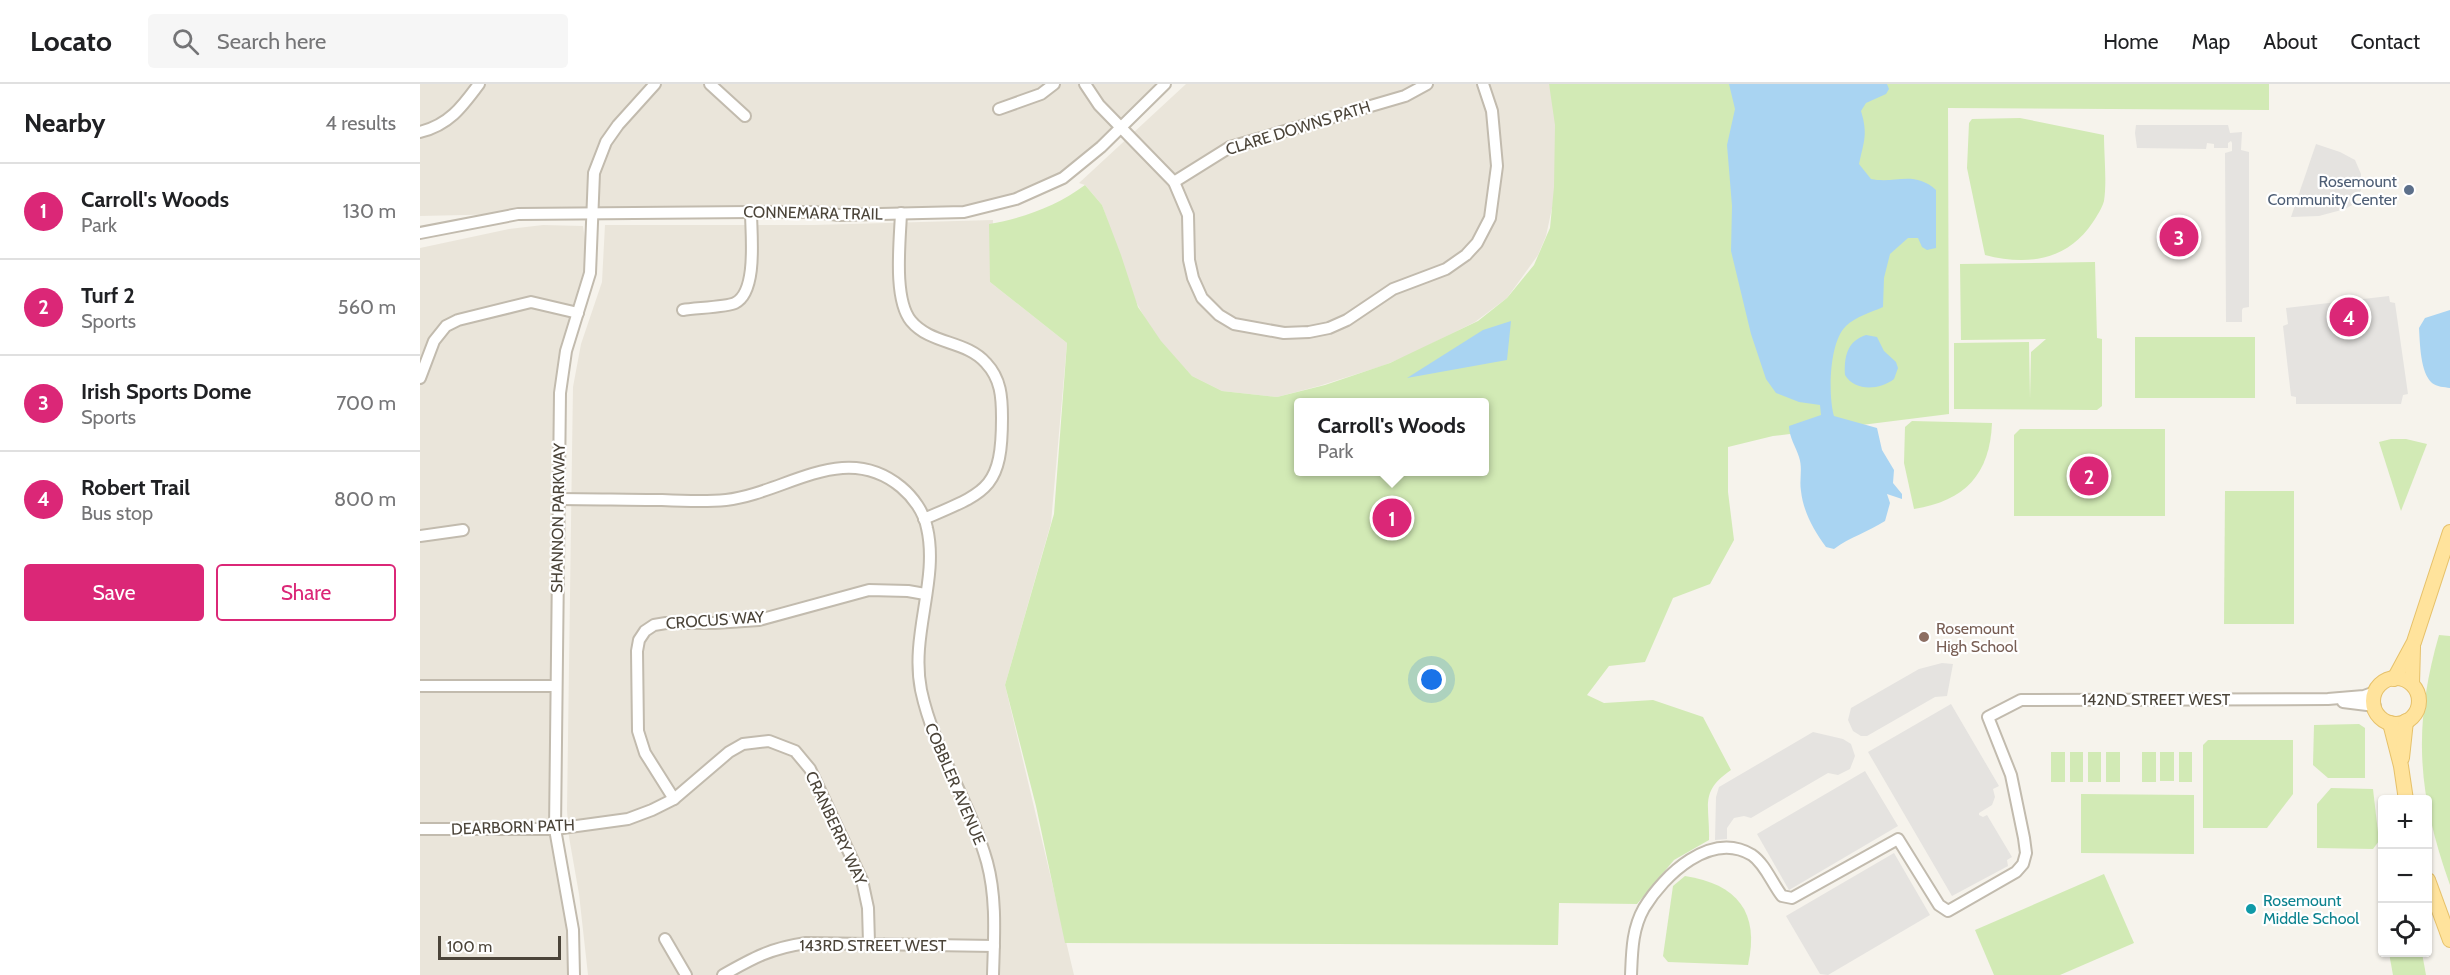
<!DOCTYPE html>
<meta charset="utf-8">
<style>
:root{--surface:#fff;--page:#f6f6f6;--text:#202124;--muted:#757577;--line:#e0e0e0;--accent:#db2777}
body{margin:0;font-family:Cabin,sans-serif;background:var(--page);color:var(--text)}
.controls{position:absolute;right:18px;bottom:18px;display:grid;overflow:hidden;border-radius:6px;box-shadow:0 2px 4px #0004}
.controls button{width:54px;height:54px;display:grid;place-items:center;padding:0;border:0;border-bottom:2px solid var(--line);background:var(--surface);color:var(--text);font:30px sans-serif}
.scale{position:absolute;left:18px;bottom:15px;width:123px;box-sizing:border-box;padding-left:6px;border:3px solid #4b4439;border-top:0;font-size:16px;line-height:21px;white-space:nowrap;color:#4b4439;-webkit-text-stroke:4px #fff;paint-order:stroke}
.you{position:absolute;left:1012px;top:596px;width:21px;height:21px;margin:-15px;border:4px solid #fff;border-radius:50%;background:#1a73e8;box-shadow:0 0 0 9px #1a73e833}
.badge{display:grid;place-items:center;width:39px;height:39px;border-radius:50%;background:var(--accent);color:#fff;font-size:20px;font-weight:700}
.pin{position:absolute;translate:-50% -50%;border:3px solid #fff;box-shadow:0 2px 6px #0006}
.popup{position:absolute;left:874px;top:314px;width:195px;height:78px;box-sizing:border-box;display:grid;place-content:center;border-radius:6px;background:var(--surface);filter:drop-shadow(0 2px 4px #0005);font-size:20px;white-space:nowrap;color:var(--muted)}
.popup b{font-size:22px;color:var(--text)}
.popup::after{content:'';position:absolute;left:50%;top:100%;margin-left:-12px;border:12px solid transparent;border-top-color:var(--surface)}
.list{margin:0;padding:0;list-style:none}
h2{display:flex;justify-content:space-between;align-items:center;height:78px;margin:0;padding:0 24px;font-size:26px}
h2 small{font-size:20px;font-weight:400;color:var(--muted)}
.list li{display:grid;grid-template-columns:39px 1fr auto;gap:18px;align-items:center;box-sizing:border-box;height:96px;padding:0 24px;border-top:2px solid var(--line)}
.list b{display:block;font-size:22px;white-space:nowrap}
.list p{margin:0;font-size:20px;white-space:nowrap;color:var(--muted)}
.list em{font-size:20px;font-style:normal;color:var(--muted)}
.actions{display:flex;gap:12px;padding:18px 24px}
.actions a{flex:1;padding:14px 0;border:2px solid var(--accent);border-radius:6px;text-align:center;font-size:21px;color:var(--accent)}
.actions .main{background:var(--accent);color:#fff}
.icon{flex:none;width:33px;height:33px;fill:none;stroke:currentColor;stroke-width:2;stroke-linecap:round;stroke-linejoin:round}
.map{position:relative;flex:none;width:2030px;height:891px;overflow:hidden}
header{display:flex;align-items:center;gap:36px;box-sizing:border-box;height:84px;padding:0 30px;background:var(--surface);border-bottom:2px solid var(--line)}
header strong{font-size:28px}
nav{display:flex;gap:33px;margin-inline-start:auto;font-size:21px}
.search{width:420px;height:54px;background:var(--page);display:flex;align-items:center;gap:15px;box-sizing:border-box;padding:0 21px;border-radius:6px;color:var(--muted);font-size:22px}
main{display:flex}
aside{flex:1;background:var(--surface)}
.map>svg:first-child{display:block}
</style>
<header>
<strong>Locato</strong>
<div class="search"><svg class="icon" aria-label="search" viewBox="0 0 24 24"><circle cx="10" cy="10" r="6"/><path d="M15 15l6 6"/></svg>Search here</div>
<nav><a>Home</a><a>Map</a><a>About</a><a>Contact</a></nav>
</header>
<main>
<aside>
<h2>Nearby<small>4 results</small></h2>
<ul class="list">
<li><span class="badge">1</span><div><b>Carroll's Woods</b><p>Park</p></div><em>130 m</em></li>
<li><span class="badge">2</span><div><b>Turf 2</b><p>Sports</p></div><em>560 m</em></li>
<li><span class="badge">3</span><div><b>Irish Sports Dome</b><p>Sports</p></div><em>700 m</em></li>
<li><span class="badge">4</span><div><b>Robert Trail</b><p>Bus stop</p></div><em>800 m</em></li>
</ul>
<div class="actions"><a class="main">Save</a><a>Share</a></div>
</aside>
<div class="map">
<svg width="2030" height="891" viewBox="0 0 2030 891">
<rect width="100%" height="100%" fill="#f6f3ec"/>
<g fill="#eae5da">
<polygon points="0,0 742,0 664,78 615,107 544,128 172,128 0,132"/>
<polygon points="766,0 1129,0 1138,33 1135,110 1126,152 1118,171 1087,214 1055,238 987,272 962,282 899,302 857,313 802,307 772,292 741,258 726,236 716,218 682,121 665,101 659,99"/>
<polygon points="573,136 570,198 647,259 631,439 585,601 654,891 168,891 159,810 149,753 147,726 152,369 153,303 161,260 182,198 185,141 394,141"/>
<polygon points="123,141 163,142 170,189 142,291 135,766 151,834 153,891 0,891 0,164 89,145"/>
</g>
<g fill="#d2eab5" fill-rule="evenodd">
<path d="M1129 0H1849V26L1528 24 1529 330 1353 352 1308 363V408L1314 456 1290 500 1253 514 1225 578 1189 582 1167 611 1184 619 1233 616 1283 633 1311 686C1279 708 1290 721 1289 756L1254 776 1217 820 1139 819 1138 861 645 859 616 722 585 601 634 430 647 259 570 198 569 140C604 134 637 122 665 101L682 121 701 171 718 223 741 257 772 292 802 307 857 313 905 301 970 279 1058 237 1087 214 1114 181 1130 144 1134 103 1135 41ZM879 318H1065V388H879Z"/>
<path d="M1600 34 1684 51C1684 71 1687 98 1684 117 1682 124 1677 132 1673 138 1647 177 1607 182 1565 171L1547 84 1549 39 1552 35Z"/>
<polygon points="1675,178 1677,254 1682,255 1682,322 1677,326 1534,325 1534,259 1609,258 1610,315 1611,268 1626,255 1541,256 1540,180"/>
<rect x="1715" y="253" width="120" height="61"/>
<path d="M1492 337 1572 339C1570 390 1545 417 1494 425L1484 379 1485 343Z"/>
<polygon points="1600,345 1745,345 1745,432 1594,432 1594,351"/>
<polygon points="1971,355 1986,355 2007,360 1981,427 1959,358"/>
<polygon points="1805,407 1874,407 1874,540 1804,540"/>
<path d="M2019 551 2030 552V801C1998 711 1992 645 2019 551Z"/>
<polygon points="1939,640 1945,644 1945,694 1908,694 1893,681 1894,641"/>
<polygon points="1788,656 1873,656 1873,710 1847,744 1783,744 1783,661"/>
<rect x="1631" y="668" width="14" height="30"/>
<rect x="1650" y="668" width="13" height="30"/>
<rect x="1668" y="668" width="13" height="30"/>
<rect x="1686" y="668" width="14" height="30"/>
<rect x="1722" y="668" width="14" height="30"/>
<rect x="1740" y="668" width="14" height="29"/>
<rect x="1759" y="668" width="13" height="30"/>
<polygon points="1911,704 1953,705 1959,757 1953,765 1897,764 1897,720"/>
<polygon points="1661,710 1774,711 1774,770 1661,769"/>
<polygon points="1684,790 1714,859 1640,891 1574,891 1555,846"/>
<path d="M1265 792C1317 800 1340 828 1328 881L1248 878 1243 872 1253 802Z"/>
<polygon points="1969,869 2002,869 2006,891 1973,891"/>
</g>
<g fill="#e5e3e0">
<polygon points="1716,41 1808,41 1810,49 1822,48 1821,66 1829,68 1829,223 1823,224 1822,226 1822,238 1806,238 1805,69 1812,67 1812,59 1811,57 1808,59 1808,64 1794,64 1794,60 1787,59 1786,65 1717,64 1715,49"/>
<polygon points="1896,60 1920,68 1935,76 1941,90 1941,106 1932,121 1925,125 1899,132 1871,133"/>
<polygon points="1969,212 1970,218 1975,219 1988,310 1983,311 1981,320 1876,320 1876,313 1871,312 1863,242 1868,240 1866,224"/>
<polygon points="1522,579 1533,580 1527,612 1515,613 1447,652 1441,652 1433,647 1428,636 1431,624 1499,585"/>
<polygon points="1531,620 1579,702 1573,705 1575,713 1572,721 1559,729 1559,731 1563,733 1567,731 1592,773 1587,776 1588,782 1532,812 1448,668"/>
<polygon points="1393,648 1423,655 1431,660 1435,672 1430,685 1418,691 1408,689 1331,734 1324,732 1314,734 1307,744 1307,755 1295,756 1296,713 1299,703"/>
<polygon points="1445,687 1478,742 1369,806 1337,750"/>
<polygon points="1474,769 1510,831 1408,891 1400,890 1366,832"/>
</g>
<g fill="#a9d4f2">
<path d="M1309 0H1467L1469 5 1466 10 1446 19 1441 27C1448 50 1444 57 1439 80L1451 95C1475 100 1494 86 1516 106V164L1507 166 1502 163 1498 154H1488L1470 170 1464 194 1463 223C1452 228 1435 233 1426 242 1409 258 1408 311 1414 332L1457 344 1462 366 1474 386 1473 399 1482 410V415L1467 410 1470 419 1465 437C1448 448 1430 453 1414 465L1406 463C1394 447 1383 427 1381 407 1379 395 1383 385 1379 373 1376 363 1369 353 1369 342L1401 331 1400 321 1379 318 1356 309 1346 295 1331 250 1311 167 1312 122 1307 61 1315 25Z"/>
<path d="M2030 226V304C2024 303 2017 303 2012 299 2000 288 2000 259 1999 244L2005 234Z"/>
<polygon points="1091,237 1087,276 987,294 1063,246"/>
<path d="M1446 251 1457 253 1464 267 1476 278 1478 284 1474 295C1460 306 1435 308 1425 291 1424 273 1427 257 1446 251Z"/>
</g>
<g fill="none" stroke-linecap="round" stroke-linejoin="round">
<g stroke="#c2bbae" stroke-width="14">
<g id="minor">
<polyline points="290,0 325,32"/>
<polyline points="665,0 679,21 754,98 768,131 769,176 773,194 782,214 799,231 814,240 864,249 889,248 909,244 927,236 973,205 1026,185 1046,171 1057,159 1070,134 1077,82 1072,27 1063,0"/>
<polyline points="579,25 621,10 634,0"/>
<path d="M0 48C29 41 42 23 59 0"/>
<polyline points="754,98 810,63 985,12 1007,0"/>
<path d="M481 129C480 157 473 215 491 237 511 261 546 256 566 279 581 295 582 313 582 334 582 406 566 408 504 435"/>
<polyline points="0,149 98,130 331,128 395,128 419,131 544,128 596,115 643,94 681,63 745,0"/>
<path d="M263 226C274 224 307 223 315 219 338 208 331 149 331 128"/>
<polyline points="0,294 14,257 26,242 38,236 111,218 158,229"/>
<path d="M138 415C173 415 208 416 242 416 263 417 285 418 306 416 366 409 424 356 481 403 493 413 504 428 507 444 519 496 490 551 501 606 514 667 550 718 567 778 577 815 574 854 573 891"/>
<polyline points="0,452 43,446"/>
<polyline points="0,602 136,602"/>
<polyline points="1923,618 1955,622"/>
<polyline points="254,715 225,669 218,647 217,567 219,556 225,547 234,541 246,539 295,539 339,536 449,506 488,507 505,510"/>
<polyline points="0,745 135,745 208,735 232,726 254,715 309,668 323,660 349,657 375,667 390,685 442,796 448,824 449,859"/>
<polyline points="245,855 266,891"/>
<polyline points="154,891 153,846 135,745 140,309 146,267 170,189 174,89 186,58 198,41 235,0"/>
<path d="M303 891C333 874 351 864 386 859L574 862"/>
<path d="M1211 891C1212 868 1212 845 1224 824 1244 791 1291 746 1332 771 1345 780 1352 799 1362 812L1372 814 1478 755 1519 821 1528 827 1596 788 1603 780 1606 769 1604 754 1591 691 1568 633 1601 616 1908 615 1944 612 1955 608"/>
</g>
</g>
<g stroke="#e6c16a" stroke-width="16">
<g id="major">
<circle cx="1976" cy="617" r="23"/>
<polyline points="1974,595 1994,558 2030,448"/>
<polyline points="1992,600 1993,563"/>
<polyline points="1970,639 1981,682 1986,716"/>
<polyline points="1982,674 1986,637"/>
<polyline points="2008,796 2030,856"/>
</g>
</g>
<use href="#minor" stroke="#fff" stroke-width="10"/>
<use href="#major" stroke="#ffe39c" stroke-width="14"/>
</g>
<circle fill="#5c6f8a" stroke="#fff" stroke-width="2" cx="1989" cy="106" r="6"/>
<circle fill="#8d6e63" stroke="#fff" stroke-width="2" cx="1504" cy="553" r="6"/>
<circle fill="#0f9aa8" stroke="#fff" stroke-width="2" cx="1831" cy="825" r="6"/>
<g text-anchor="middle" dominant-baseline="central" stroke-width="4.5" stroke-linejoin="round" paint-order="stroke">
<g font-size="16" fill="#4b4439" stroke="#fff">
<text transform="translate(878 44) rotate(-17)">CLARE DOWNS PATH</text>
<text transform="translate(393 129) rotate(1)">CONNEMARA TRAIL</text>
<text transform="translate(138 434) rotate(-89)">SHANNON PARKWAY</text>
<text transform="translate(295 536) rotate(-4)">CROCUS WAY</text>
<text x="1736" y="615">142ND STREET WEST</text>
<text transform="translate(535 700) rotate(67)">COBBLER AVENUE</text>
<text transform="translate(93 743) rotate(-2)">DEARBORN PATH</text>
<text transform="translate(416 744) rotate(65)">CRANBERRY WAY</text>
<text x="453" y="861">143RD STREET WEST</text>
</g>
<g font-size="16" fill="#4e5e75" stroke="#fff" text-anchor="end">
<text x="1977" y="97">Rosemount<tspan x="1977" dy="18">Community Center</tspan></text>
</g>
<g font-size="16" fill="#785e54" stroke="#fff" text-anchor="start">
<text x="1516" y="544">Rosemount<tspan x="1516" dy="18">High School</tspan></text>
</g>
<g font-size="16" fill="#0d838f" stroke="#fff" text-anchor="start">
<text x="1843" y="816">Rosemount<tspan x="1843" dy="18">Middle School</tspan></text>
</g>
</g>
</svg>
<div class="controls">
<button>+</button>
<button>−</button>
<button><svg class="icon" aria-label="locate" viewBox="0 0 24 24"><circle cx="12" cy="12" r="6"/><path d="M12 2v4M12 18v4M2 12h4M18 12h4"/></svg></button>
</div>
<div class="scale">100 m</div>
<div class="you"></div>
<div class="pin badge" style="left:972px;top:434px">1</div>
<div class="popup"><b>Carroll's Woods</b>Park</div>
<div class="pin badge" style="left:1669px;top:392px">2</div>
<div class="pin badge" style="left:1759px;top:153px">3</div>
<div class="pin badge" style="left:1929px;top:233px">4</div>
</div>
</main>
